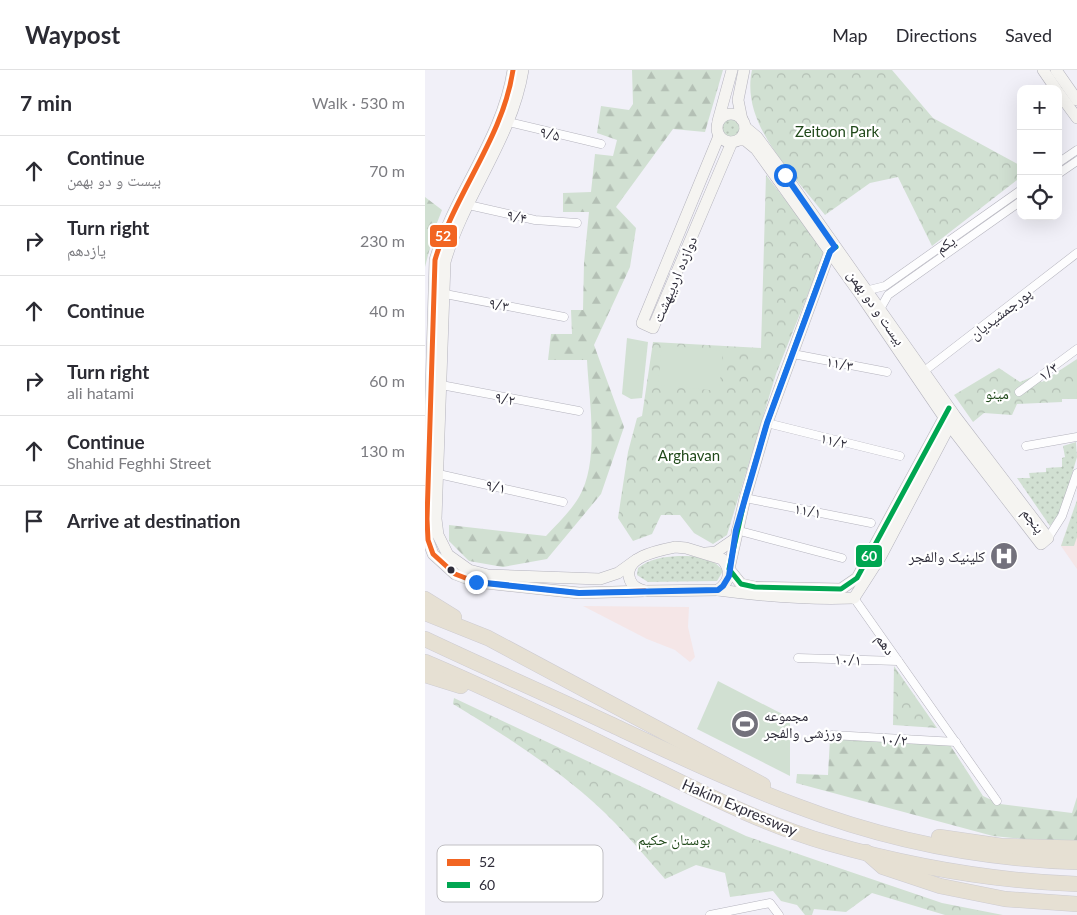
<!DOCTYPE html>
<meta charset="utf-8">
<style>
:root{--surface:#fff;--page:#f2f2f3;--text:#2b2b33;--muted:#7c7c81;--line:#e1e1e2}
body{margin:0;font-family:Lato,"Noto Naskh Arabic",sans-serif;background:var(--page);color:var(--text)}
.controls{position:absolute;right:15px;top:15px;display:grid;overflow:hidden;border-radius:10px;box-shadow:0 5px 20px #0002}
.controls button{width:45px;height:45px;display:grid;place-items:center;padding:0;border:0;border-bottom:1px solid var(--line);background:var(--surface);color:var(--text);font:25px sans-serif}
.stop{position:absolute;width:15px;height:15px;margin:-11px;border:4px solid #1a73e8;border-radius:50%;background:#fff}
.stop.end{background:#1a73e8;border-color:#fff;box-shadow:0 1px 5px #0008}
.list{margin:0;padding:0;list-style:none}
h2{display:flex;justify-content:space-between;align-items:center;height:65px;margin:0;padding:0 20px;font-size:21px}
h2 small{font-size:16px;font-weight:400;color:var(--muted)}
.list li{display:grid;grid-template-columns:32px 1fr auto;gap:15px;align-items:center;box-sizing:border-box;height:70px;padding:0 20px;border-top:1px solid var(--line)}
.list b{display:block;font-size:19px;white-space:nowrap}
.list p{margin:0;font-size:16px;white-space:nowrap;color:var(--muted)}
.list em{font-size:16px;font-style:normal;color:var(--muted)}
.icon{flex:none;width:28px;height:28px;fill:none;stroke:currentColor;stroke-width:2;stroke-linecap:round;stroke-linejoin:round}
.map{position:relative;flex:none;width:652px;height:845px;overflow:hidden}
header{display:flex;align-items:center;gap:30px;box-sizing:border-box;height:70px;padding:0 25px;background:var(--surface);border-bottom:1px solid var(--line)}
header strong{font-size:24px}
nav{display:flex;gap:28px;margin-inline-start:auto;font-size:18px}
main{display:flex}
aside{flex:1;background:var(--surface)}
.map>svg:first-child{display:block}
</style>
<header>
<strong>Waypost</strong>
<nav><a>Map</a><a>Directions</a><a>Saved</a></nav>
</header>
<main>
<aside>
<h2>7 min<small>Walk · 530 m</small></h2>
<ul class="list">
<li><svg class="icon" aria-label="ahead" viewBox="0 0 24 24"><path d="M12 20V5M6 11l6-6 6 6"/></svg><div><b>Continue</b><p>بیست و دو بهمن</p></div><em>70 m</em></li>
<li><svg class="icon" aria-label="right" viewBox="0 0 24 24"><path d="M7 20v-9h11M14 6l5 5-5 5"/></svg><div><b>Turn right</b><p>یازدهم</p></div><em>230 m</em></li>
<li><svg class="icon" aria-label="ahead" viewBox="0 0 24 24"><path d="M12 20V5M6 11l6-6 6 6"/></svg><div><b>Continue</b></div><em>40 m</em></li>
<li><svg class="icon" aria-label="right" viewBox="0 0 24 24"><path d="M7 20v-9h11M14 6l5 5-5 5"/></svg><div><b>Turn right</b><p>ali hatami</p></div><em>60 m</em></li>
<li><svg class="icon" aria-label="ahead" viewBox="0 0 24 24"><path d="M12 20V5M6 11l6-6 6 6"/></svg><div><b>Continue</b><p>Shahid Feghhi Street</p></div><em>130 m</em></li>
<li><svg class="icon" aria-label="arrive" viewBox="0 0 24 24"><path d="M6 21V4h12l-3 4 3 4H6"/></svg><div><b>Arrive at destination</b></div></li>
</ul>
</aside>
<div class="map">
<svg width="652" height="845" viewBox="0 0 652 845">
<defs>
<pattern id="grass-dots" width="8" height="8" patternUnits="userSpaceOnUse" patternTransform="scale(1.25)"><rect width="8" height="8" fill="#d1e0d2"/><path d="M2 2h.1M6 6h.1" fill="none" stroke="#b4c0b5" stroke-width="1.8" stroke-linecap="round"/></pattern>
<pattern id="forest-firs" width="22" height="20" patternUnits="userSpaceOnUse" patternTransform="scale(1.25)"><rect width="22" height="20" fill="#d1e0d2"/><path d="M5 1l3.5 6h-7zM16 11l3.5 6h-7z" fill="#b4c0b5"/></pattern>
<pattern id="park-crowns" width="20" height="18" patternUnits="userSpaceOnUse" patternTransform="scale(1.25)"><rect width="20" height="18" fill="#d1e0d2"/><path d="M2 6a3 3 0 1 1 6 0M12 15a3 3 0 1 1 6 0" fill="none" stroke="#b4c0b5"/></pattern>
</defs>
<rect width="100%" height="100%" fill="#f1f0f8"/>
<g fill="#f5e6e7">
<polygon points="652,432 652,499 636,476"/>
<polygon points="158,536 264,537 263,557 270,587 265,592 250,580 222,569"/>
</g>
<g fill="url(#grass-dots)">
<circle cx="306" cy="58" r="11"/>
<polygon points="651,372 652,387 636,441 625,456 592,408 605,408 604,403 621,402 621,398 637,397 637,388 640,387 638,376"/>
<polygon points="652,430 652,467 649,476 636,476"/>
<path d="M253 486C270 486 287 486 298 501L292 511 223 512 212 505 213 498C224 489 238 487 253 486Z"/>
</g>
<g fill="url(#forest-firs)">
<path d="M207 0H298L280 62 248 59 191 137 211 158 205 197 169 275 199 357 176 424 122 489 78 497 44 491 24 471V455L121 466C132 454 146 441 154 427 175 391 164 331 162 290H123L126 264H147L146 240H158L159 193 164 142H138V123L166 122 170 84 188 86 192 70 172 63 176 36 204 40 208 34Z"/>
<polygon points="0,127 17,140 10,158 0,197"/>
<polygon points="405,668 525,675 558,726 575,734 647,743 652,727 652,774 568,766 371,713 372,704 403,705"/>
</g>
<g fill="url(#park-crowns)">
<path d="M327 0H467L508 48 596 96V107L507 176 473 107 445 113 400 145C369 104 315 55 327 0Z"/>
<polygon points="341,105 400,181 351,304 302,465 288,474 269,463 255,445 236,445 227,464 208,471 193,448 203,382 212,348 217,346 228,272 336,278"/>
<polygon points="652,289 652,329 637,329 637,332 592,334 587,345 559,343 548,352 529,325 574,298 595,312 609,306 617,312"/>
<polygon points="469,596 512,658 468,655"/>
<path d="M29 628 321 766 417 799 517 833 578 845H652H520L447 823 421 842 389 839 387 845H380L372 835 356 831 348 821 305 827 300 803 271 795 240 809C214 779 188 748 158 723 117 689 73 661 28 634Z"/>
</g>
<g fill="#d1e0d2">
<polygon points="202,268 223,272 217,328 206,329 197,324"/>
<polygon points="237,275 298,281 294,321 233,315"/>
<polygon points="293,611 365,648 365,706 272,659"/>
</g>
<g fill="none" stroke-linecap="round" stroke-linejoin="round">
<g stroke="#b4b3bd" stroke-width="9">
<g id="street">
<polyline points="79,51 176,74"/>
<polyline points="633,93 652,80"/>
<polyline points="633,104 652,91"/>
<polyline points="39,134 110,150 152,153"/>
<polyline points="440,221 460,216 596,120"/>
<polyline points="15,223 139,247"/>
<polyline points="454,241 463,225 596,131"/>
<polyline points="368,284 462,302"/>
<polyline points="498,302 652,183"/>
<polyline points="11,314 154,341"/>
<polyline points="594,322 652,279"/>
<polyline points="342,353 475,386"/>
<polyline points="601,376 652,367"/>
<polyline points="9,403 138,432"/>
<polyline points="320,428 446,453"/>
<polyline points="311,460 417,488"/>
<polyline points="623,468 637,446 652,403"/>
<polyline points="429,528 572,731"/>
<polyline points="373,588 473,591"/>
<polyline points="407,665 531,672"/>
<polyline points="285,845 345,833 354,845"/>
</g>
</g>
<g stroke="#b4b3bd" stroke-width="12">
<g id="secondary">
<path d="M88 0C78 68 29 124 10 190L2 449 3 470 8 484 30 504 51 512 154 523 220 521"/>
<path d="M98 0C87 69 39 125 20 192L11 449 13 465 23 485 44 500 63 505 175 509 193 503 211 490"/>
<polyline points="618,0 631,19"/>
<polyline points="631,0 652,30"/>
<polyline points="633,22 652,48"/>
<circle cx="306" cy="58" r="14"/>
<polyline points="317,50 313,30 319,0"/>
<polyline points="293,51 307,0"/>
<polyline points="294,66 217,253 228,258 307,72"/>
<polyline points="314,70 320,70 331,79 435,224 525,356 616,474 623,468 530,346 360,105 332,67 320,57"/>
<polyline points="409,178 405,181 342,353 320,428 304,499 316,514 330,517 416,519 432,508 521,344"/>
<path d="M250 477 261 478 297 489C307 500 305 512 293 520L220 521C213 519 208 517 205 510 196 487 235 480 250 477Z"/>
<polyline points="281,483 291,482 310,469"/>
<path d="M293 520C338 526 383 530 429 528"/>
<polyline points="429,528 456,486 527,351"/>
</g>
</g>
<g stroke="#cdcbd1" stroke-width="16">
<g id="highway">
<polyline points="0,529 29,547"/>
<polyline points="0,543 63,568 338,715"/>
<path d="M0 569C61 598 124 625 185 654 247 683 308 712 372 736 461 770 557 789 652 792"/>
<path d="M0 592C81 626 160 666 239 704 292 730 347 757 403 773 484 796 568 811 652 814"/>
<polyline points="0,605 36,616"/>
<polyline points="514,767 576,776 652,778"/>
<polyline points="441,782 458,797 515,816 580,829 652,834"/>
</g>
</g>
<use href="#street" stroke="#fdfdfe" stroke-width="8"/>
<use href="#secondary" stroke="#f5f4f1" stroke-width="11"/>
<use href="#highway" stroke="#e6e0d3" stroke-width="15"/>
<g stroke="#fff" stroke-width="9">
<path id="bus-1" d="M88 0C78 68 29 124 10 190L2 449 3 470 8 484 30 504 51 512 154 523 220 521"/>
</g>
<g stroke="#fff" stroke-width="9">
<polyline id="bus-2" points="411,177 405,181 342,353 320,428 304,499 316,514 330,517 416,519 432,508 524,338"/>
</g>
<use href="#bus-1" stroke="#f26522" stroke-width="5"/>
<use href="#bus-2" stroke="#00a651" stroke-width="5"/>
</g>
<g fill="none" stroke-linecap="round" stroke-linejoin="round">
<polyline stroke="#1a73e8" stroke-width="6" points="51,512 154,523 293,520 298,516 304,506 311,460 342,353 405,182 410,177 360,105"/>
</g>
<defs>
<g id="hospital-disc" transform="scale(1.4375)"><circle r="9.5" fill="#73717c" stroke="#fff"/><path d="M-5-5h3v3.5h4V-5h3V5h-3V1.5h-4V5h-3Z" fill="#fff"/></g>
<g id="stadium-disc" transform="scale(1.4375)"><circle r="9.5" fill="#73717c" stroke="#fff"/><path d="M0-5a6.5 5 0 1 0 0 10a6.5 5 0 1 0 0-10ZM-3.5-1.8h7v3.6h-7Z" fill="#fff"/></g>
</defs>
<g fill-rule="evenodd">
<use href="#hospital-disc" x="579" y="486"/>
<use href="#stadium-disc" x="320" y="654"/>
</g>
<circle fill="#2f2d3a" stroke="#fff" stroke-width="2" cx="26" cy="500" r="4.5"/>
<g text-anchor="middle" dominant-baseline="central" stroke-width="4.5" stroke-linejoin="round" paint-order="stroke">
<g font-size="15" fill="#20491a" stroke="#fff">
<text x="412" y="61">Zeitoon Park</text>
<text x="572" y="323">مینو</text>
<text x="264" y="385">Arghavan</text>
<text x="249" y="769">بوستان حکیم</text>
</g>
<g font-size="15" fill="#2f2d3a" stroke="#fff">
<text transform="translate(125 63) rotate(13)">۹/۵</text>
<text transform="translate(92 146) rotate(12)">۹/۴</text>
<text transform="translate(520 174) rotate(-35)">یکم</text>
<text transform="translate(249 209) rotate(-67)">دوازده اردیبهشت</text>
<text transform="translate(74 234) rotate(11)">۹/۳</text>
<text transform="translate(452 237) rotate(55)">بیست و دو بهمن</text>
<text transform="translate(575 243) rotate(-38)">پورجمشیدیان</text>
<text transform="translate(415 293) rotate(11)">۱۱/۳</text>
<text transform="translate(623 301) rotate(-36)">۱/۳</text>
<text transform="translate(80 328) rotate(11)">۹/۲</text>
<text transform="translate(409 370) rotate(14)">۱۱/۲</text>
<text transform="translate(71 416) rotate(13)">۹/۱</text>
<text transform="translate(383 440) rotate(11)">۱۱/۱</text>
<text transform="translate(609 450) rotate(53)">پنجم</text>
<text transform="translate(461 574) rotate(55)">دهم</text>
<text transform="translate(423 589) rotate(2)">۱۰/۱</text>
<text transform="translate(469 669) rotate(3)">۱۰/۲</text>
<text transform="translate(315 737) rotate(23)">Hakim Expressway</text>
</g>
<g font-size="15" fill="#2f2d3a" stroke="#fff" text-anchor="end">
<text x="560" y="486">کلینیک والفجر</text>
<text x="339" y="645" text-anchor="start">مجموعه<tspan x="339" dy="17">ورزشی والفجر</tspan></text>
</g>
</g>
<rect x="12" y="775" width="166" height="57" rx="8" fill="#fff" stroke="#c1c0c4" stroke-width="1"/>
<rect x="22" y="789" width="23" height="7" fill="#f26522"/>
<rect x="22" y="812" width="23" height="6" fill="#00a651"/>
<g font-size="14" fill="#2f2d3a">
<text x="54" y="797">52</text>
<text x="54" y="820">60</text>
</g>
<g stroke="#fff" stroke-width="2">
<rect x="4" y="154" width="29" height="24" rx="5" fill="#f26522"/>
<rect x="430" y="474" width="28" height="24" rx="5" fill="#00a651"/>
</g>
<g font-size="14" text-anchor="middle" font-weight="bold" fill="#fff">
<text x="18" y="171">52</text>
<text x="444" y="491">60</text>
</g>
</svg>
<div class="controls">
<button>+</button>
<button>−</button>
<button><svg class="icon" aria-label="locate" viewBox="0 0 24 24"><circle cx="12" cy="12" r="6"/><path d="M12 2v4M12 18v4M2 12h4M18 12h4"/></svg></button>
</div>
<div class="stop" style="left:360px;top:105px"></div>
<div class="stop end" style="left:51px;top:512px"></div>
</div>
</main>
